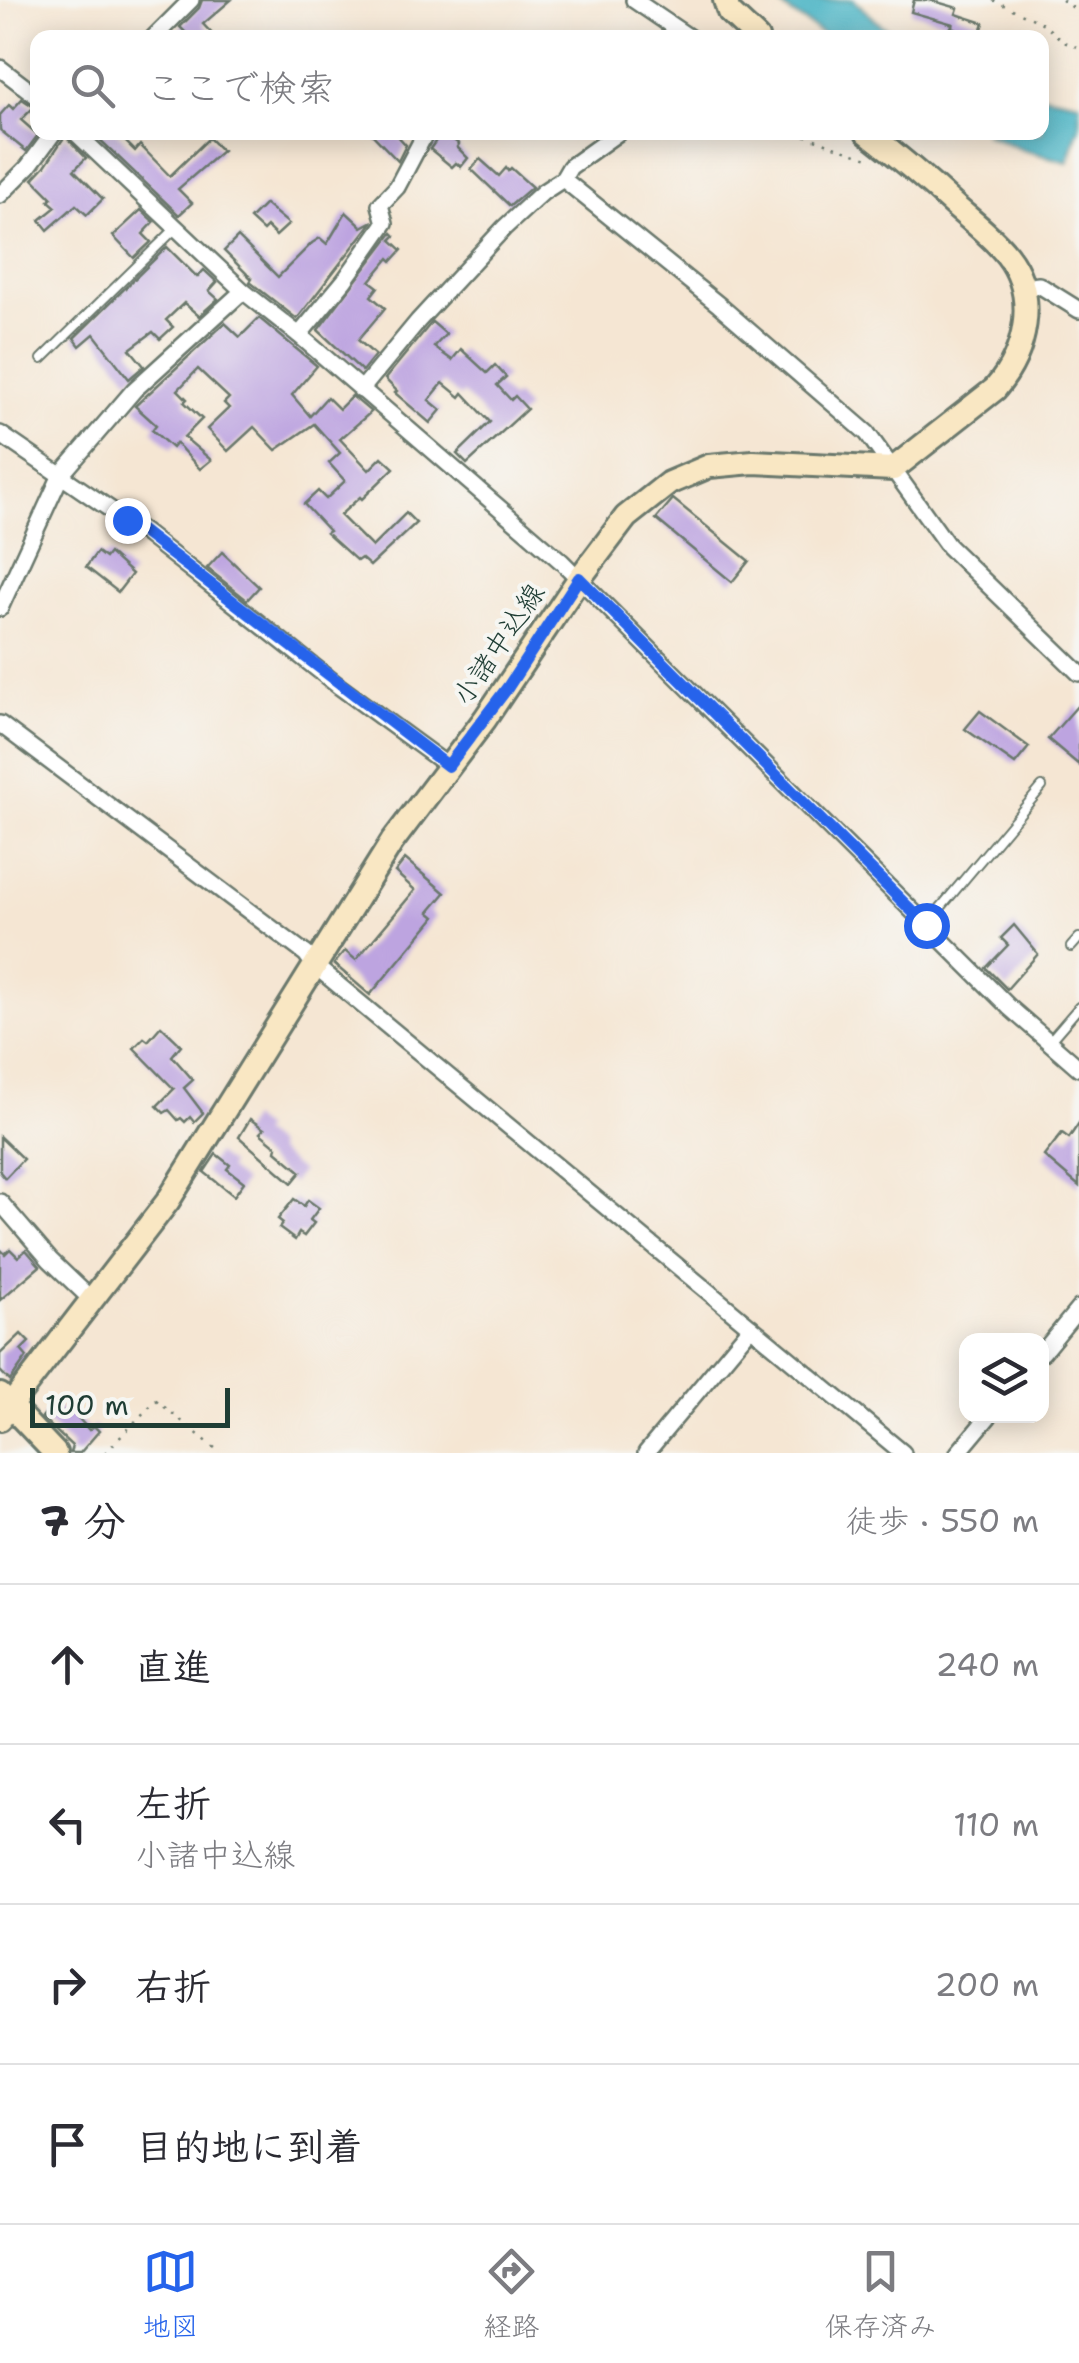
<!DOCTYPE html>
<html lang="ja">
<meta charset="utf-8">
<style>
:root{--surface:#fff;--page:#f2f2f3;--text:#2b2b33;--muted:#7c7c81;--line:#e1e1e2;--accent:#2563eb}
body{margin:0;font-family:"Shantell Sans","Klee One",sans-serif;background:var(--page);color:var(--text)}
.controls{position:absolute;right:30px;bottom:30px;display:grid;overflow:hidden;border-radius:20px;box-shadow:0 5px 25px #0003}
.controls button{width:90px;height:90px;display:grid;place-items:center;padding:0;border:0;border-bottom:2px solid var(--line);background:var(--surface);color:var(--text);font:50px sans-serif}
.scale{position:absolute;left:30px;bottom:25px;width:200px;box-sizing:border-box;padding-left:10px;border:5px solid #1f3d34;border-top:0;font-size:28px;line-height:35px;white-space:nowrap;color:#1f3d34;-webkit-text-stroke:8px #f6f6f2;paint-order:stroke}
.stop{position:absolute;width:30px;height:30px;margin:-22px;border:8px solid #2563eb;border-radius:50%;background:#fff}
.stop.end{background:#2563eb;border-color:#fff;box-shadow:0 2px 10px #0008}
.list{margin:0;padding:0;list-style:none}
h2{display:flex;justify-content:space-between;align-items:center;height:130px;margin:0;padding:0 40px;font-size:42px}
h2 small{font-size:32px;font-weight:400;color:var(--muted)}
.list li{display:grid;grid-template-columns:65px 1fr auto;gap:30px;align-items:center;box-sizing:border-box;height:160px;padding:0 40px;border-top:2px solid var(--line)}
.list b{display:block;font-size:38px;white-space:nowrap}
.list p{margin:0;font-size:32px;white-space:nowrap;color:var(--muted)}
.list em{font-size:32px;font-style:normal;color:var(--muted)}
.icon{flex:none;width:55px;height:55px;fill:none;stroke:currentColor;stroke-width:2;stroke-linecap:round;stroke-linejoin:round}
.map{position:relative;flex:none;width:1079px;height:1453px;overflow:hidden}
.search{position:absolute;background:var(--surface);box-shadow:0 5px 25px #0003;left:30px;right:30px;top:30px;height:110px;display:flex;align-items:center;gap:25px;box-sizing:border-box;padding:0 35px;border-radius:20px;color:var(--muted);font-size:38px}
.sheet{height:770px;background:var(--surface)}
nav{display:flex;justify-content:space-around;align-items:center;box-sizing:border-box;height:140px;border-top:2px solid var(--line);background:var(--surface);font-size:28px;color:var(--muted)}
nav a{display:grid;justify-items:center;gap:5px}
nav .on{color:var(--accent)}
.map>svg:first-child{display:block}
</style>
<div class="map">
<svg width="1079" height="1453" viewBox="0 0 1079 1453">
<rect width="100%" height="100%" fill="#f6f6f2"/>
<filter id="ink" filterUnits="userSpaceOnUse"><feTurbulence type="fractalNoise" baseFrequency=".01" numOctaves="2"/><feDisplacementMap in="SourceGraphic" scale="20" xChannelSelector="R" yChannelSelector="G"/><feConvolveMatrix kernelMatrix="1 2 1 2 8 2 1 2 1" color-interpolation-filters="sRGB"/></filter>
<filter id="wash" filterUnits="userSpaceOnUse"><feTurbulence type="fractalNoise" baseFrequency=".0048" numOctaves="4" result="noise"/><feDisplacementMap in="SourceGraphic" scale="40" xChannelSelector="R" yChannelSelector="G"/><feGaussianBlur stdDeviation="2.25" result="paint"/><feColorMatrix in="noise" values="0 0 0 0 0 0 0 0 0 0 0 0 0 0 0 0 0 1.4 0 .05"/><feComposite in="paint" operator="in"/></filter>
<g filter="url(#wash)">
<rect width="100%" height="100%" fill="#f5e6d3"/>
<g fill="#47b3c4" stroke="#33787c" stroke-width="2.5">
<polygon points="772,0 854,0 882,26 905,37 827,37"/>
<polygon points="1042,95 1079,102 1079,125 1068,162 1024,150 984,133 1042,132"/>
</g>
<g id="blocks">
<g fill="#bda4e0">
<polygon points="202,0 231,0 203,24 216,38 191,38 180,27 199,8"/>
<polygon points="914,0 930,0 958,8 956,14 984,23 979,37 951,27 953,24 911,12"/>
<polygon points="22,99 34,107 21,120 38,135 26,151 0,130 0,115 9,105 13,109"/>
<polygon points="92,132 116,132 135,151 140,145 170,176 209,138 222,151 178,189 192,203 179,215"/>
<polygon points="370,132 394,132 406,145 398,161"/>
<polygon points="442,132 459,144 457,147 468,158 461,167 456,163 452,167 430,149"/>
<polygon points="65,136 86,158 74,170 103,199 87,215 76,205 48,230 40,220 56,207 49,201 52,198 33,179 45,166"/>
<polygon points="480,159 499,176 506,168 508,171 511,168 532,187 510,206 471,169"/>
<polygon points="265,204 289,224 276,236 267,227 263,231 250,219"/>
<polygon points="141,210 154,222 143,234 151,242 134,258 113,236"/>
<polygon points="346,212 362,227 373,221 297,319 250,282 252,279 224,251 238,237 278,277 312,243 320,238 327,244"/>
<polygon points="392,233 395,236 391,240 402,250 392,261 389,258 370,281 378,287 371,296 385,308 358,340 375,355 362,371 318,330"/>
<polygon points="167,247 197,277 204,270 217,282 209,291 218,299 199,316 184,303 166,320 173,327 160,339 153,332 130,349 144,366 129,379 94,334 80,346 74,338"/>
<polygon points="259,318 317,366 292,395 310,416 327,397 339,409 352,396 371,412 340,439 369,470 382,457 394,468 362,499 360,497 340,515 372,547 406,513 416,523 370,566 361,558 357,561 326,533 329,531 304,504 318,491 326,499 345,481 329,463 340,453 314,424 276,450 254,427 228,451 207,429 229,408 224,403 229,398 198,369 178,390 187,399 184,402 202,419 184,437 211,460 200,469 176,443 172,448 152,430 156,425 135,406 225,323 240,337"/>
<polygon points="432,322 446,334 434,347 452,360 461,349 487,373 495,365 506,377 497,385 511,400 515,396 527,409 467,464 457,454 490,422 463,393 460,397 443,383 429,400 441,410 430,423 395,393 397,391 385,379"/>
<polygon points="673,499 749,561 732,582 656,519"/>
<polygon points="97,552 105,558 109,553 132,574 118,592 86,567"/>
<polygon points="222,552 259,587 247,600 207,568"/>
<polygon points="1079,704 1079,765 1048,739"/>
<polygon points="980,711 1029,747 1015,764 965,729"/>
<polygon points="405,859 445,893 429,912 435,917 370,995 334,964 345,951 356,960 415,890 395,872"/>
<polygon points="1014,925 1038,954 1007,989 986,968 1008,945 1001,938"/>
<polygon points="161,1026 181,1045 172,1056 193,1080 184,1088 203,1113 194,1122 190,1117 185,1122 181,1118 178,1120 169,1110 164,1113 157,1106 174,1089 134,1048 144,1038 148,1041"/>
<polygon points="250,1119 264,1129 260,1133 277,1147 276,1151 301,1172 292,1183 239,1137"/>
<polygon points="1079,1123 1079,1186 1044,1156 1062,1133 1069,1138"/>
<polygon points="0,1137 23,1159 5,1178 0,1172"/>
<polygon points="216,1154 230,1165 227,1169 244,1182 234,1196 204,1172"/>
<polygon points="294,1199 304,1206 308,1200 319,1208 310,1220 314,1223 304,1236 299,1233 295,1240 279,1228 283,1223 278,1219"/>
<polygon points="0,1249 5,1254 10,1249 18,1257 26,1250 40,1266 0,1300"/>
<polygon points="21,1334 29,1342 21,1350 27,1357 10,1381 0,1371 0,1354"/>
<polygon points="54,1405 66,1416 71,1410 89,1430 94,1426 99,1431 80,1453 70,1453 72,1446 42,1418"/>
</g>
</g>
</g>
<g filter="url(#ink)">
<use href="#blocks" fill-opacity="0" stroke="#6a786c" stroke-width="2.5"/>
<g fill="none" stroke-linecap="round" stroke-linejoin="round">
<g stroke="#6a786c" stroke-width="12">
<g id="lane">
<polyline points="42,359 176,228"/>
<polyline points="926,925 1042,787"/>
<polyline points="1071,947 1079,938"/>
<polyline points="1048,1043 1079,1007"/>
</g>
</g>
<g stroke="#6a786c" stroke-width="20">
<g id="street">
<polyline points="634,0 690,38"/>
<polyline points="153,38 191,0"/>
<polyline points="0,68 38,97"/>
<polyline points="75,132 243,291 299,335 562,562 1009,1007 1079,1068"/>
<polyline points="619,132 570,167 563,179 719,305 867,433 948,546 1079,673"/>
<polyline points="0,195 28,167 54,132"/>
<polyline points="1023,287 1039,285 1079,310"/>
<polyline points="299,335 344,281 385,223 380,205 397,187 426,132"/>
<polyline points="361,390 418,321 504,228 543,192 563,179"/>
<polyline points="0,434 142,531 340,687 448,766"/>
<polyline points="0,608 61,475 134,390 243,291"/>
<polyline points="0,724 306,954 314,965 903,1453"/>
<polyline points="0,1202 50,1260 93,1301"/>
<polyline points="1042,1353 1079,1308"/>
<polyline points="646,1453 751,1327"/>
<polyline points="958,1453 989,1416"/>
</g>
</g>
<g stroke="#6a786c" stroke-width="28">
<g id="secondary">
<polyline points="725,0 729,12 757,38"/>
<polyline points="0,1395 55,1453"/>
<path d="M0 1419 168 1201 392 842 485 719 579 579 626 517 669 483 709 466 753 462 893 469 995 389C1026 353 1039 296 1007 255 993 237 973 222 956 207 928 181 898 156 867 132"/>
</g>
</g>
<g stroke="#6a786c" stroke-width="2.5" stroke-dasharray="2.5 8" stroke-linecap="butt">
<polyline points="993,0 1042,23 1064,42 1079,48"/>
<polyline points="1062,0 1079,12"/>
<polyline points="795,132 871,159"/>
<polyline points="105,1453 156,1400 221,1453"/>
</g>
<use href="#lane" stroke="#fff" stroke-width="8"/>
<use href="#street" stroke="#fff" stroke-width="15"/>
<use href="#secondary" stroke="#f9e7c3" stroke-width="22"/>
</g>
</g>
<g fill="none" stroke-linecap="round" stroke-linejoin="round" filter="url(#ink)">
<polyline stroke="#2563eb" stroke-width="12" points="127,520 448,766 508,687 579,578 926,925"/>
</g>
<g text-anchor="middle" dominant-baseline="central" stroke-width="8" stroke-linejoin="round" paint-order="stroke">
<g font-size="28" fill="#1f3d34" stroke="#f6f6f2">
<text transform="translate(498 644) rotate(-56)">小諸中込線</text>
</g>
</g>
</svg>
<div class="controls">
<button><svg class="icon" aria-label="layers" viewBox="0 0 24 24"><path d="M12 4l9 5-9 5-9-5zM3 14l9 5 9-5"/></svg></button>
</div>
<div class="scale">100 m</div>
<div class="stop" style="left:926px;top:925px"></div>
<div class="stop end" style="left:127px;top:520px"></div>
<div class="search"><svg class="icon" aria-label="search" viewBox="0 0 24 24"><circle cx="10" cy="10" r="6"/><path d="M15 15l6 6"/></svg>ここで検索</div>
</div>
<section class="sheet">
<h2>7 分<small>徒歩 · 550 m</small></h2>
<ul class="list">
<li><svg class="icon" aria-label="ahead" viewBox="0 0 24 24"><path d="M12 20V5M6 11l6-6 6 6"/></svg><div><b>直進</b></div><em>240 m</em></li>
<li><svg class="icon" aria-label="left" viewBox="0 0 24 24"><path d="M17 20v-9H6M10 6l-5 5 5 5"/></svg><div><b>左折</b><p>小諸中込線</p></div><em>110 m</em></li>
<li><svg class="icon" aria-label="right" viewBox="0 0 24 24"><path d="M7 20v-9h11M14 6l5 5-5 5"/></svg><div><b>右折</b></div><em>200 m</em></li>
<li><svg class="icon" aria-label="arrive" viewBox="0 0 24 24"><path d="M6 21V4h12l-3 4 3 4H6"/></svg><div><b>目的地に到着</b></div></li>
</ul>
</section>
<nav>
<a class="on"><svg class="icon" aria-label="map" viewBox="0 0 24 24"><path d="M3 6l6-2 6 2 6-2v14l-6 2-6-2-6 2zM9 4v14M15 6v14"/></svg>地図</a>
<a><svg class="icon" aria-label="directions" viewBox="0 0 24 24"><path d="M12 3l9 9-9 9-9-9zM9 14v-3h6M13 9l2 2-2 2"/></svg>経路</a>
<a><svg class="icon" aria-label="saved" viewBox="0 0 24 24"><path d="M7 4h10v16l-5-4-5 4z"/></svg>保存済み</a>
</nav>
